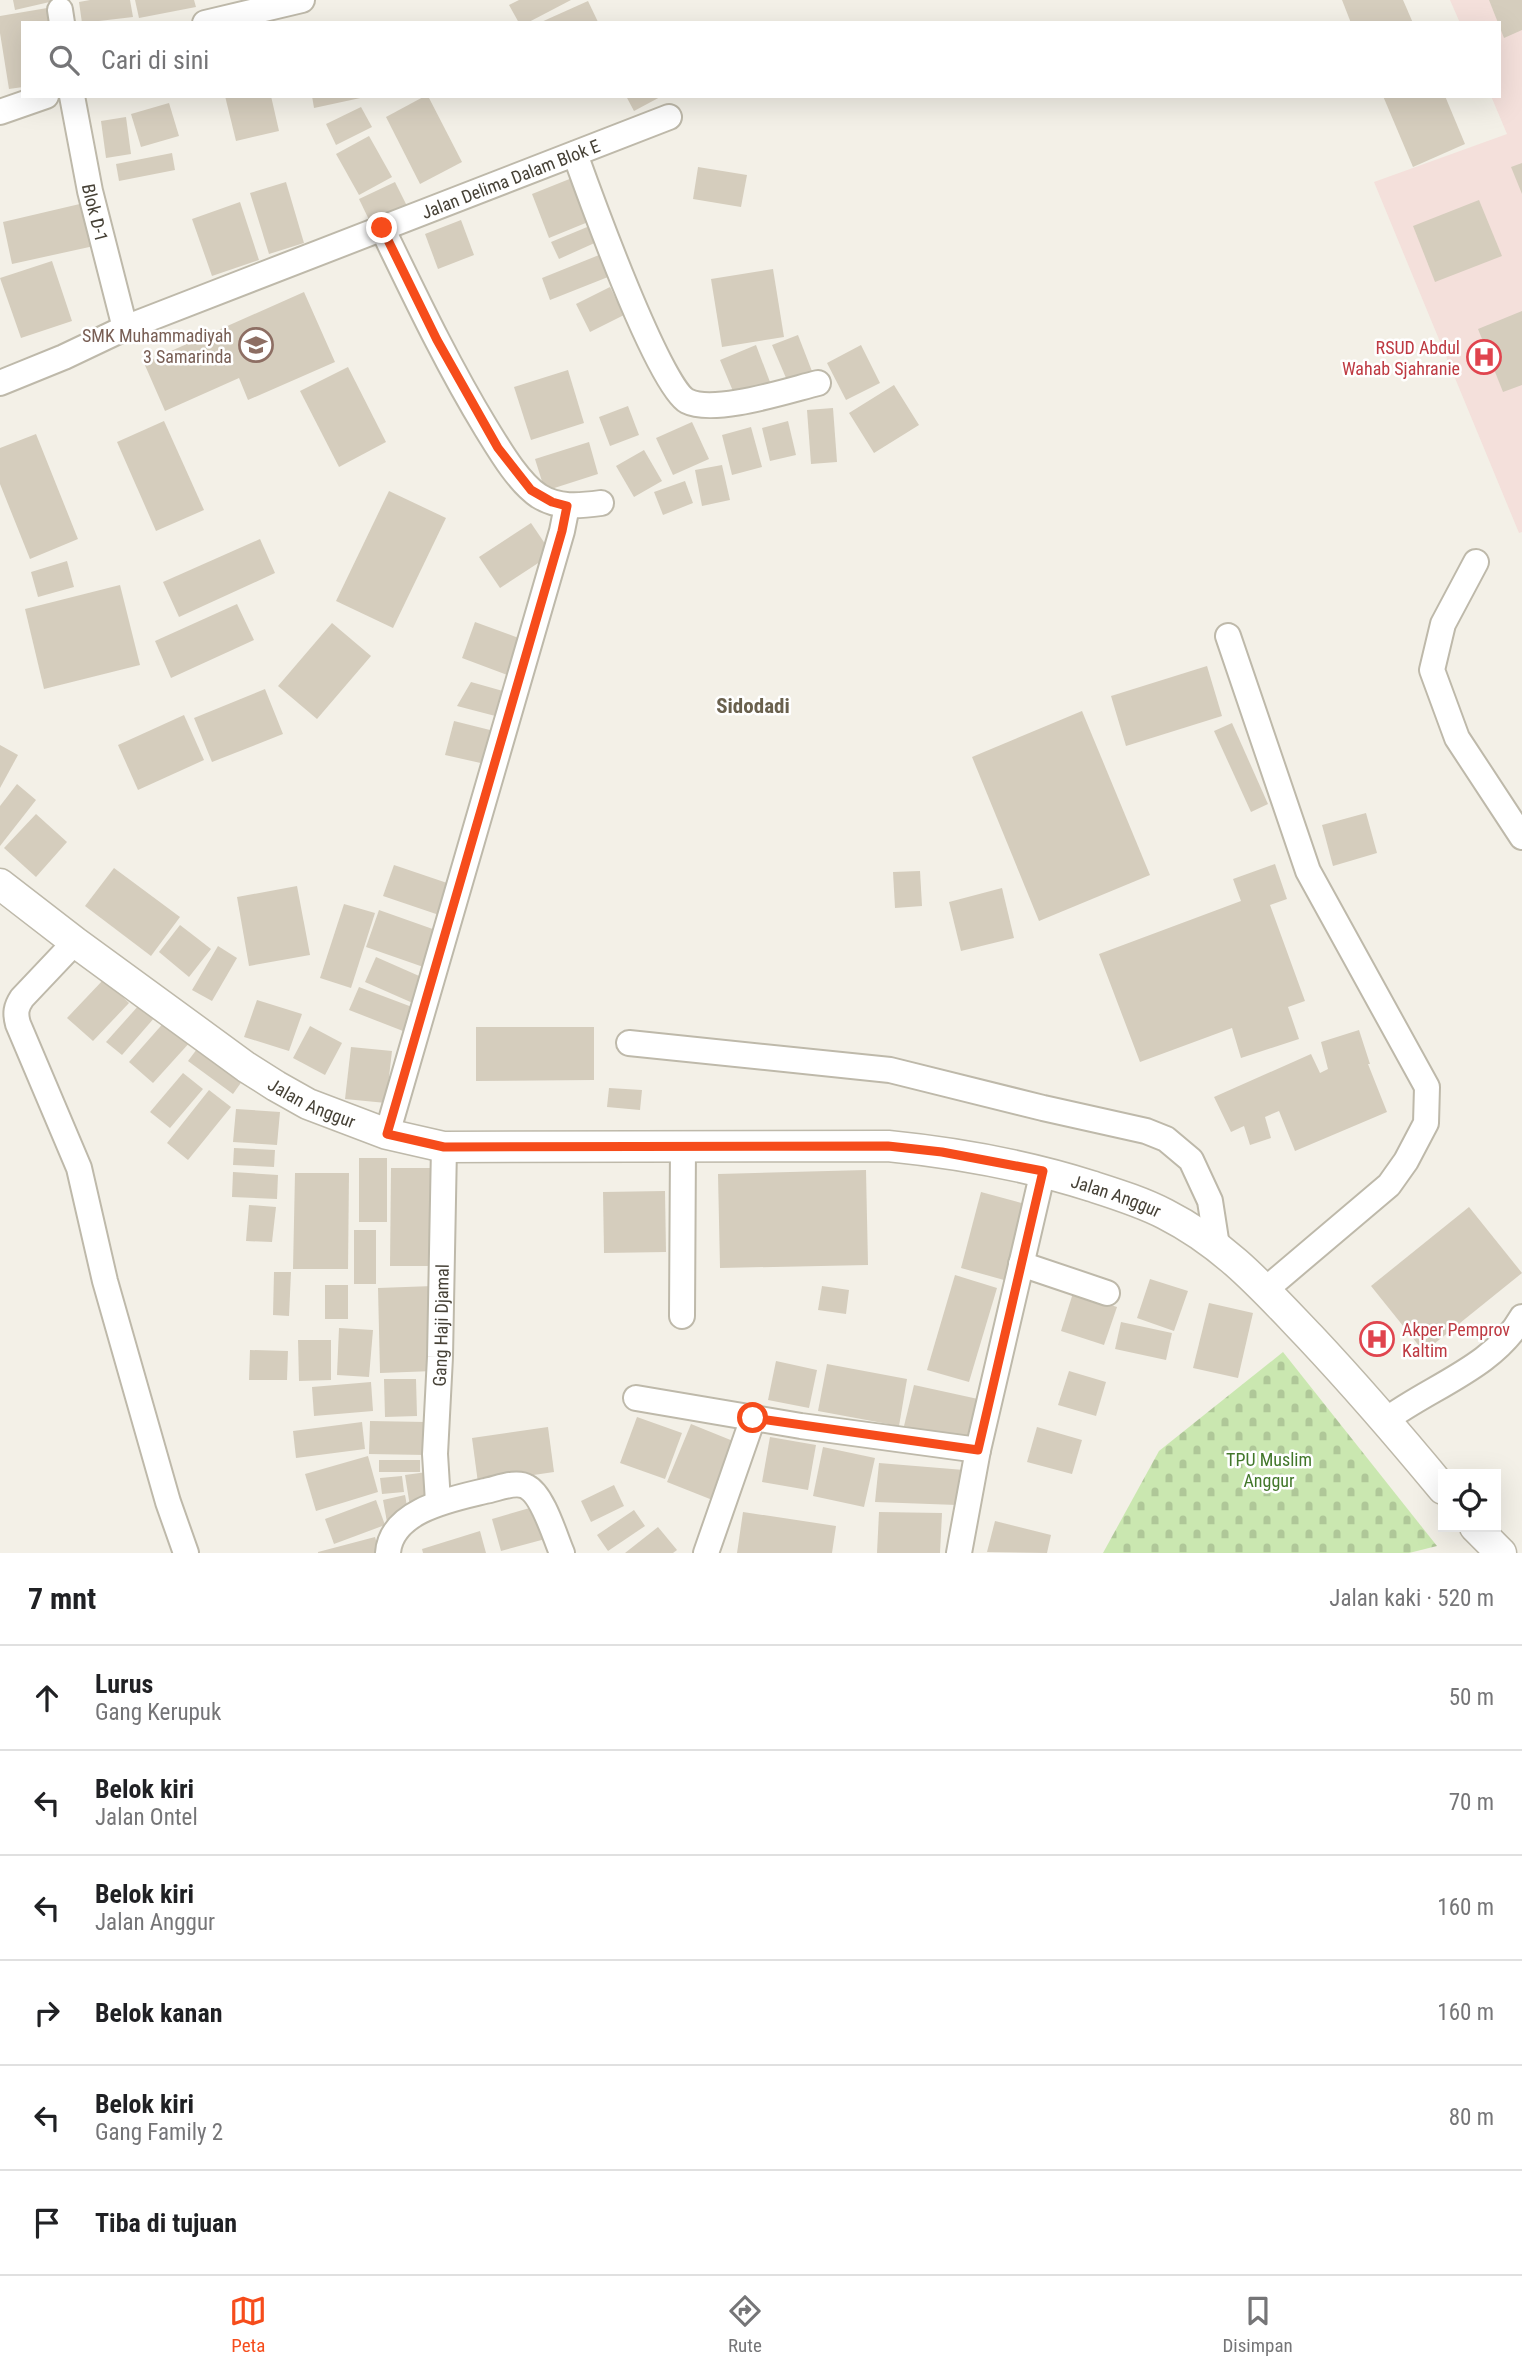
<!DOCTYPE html>
<html lang="id">
<meta charset="utf-8">
<style>
:root{--surface:#fff;--page:#f6f6f6;--text:#202124;--muted:#757577;--line:#e0e0e0;--accent:#f64c1b}
body{margin:0;font-family:"Roboto Condensed",sans-serif;background:var(--page);color:var(--text)}
.controls{position:absolute;right:21px;bottom:21px;display:grid;overflow:hidden;border-radius:0px;box-shadow:0 7px 28px #0002}
.controls button{width:63px;height:63px;display:grid;place-items:center;padding:0;border:0;border-bottom:2px solid var(--line);background:var(--surface);color:var(--text);font:35px sans-serif}
.stop{position:absolute;width:21px;height:21px;margin:-16px;border:5px solid #f64c1b;border-radius:50%;background:#fff}
.stop.end{background:#f64c1b;border-color:#fff;box-shadow:0 2px 7px #0008}
.list{margin:0;padding:0;list-style:none}
h2{display:flex;justify-content:space-between;align-items:center;height:91px;margin:0;padding:0 28px;font-size:30px}
h2 small{font-size:23px;font-weight:400;color:var(--muted)}
.list li{display:grid;grid-template-columns:46px 1fr auto;gap:21px;align-items:center;box-sizing:border-box;height:105px;padding:0 28px;border-top:2px solid var(--line)}
.list b{display:block;font-size:26px;white-space:nowrap}
.list p{margin:0;font-size:23px;white-space:nowrap;color:var(--muted)}
.list em{font-size:23px;font-style:normal;color:var(--muted)}
.icon{flex:none;width:38px;height:38px;fill:none;stroke:currentColor;stroke-width:2;stroke-linecap:round;stroke-linejoin:round}
.map{position:relative;flex:none;width:1522px;height:1553px;overflow:hidden}
.search{position:absolute;background:var(--surface);box-shadow:0 7px 28px #0002;left:21px;right:21px;top:21px;height:77px;display:flex;align-items:center;gap:18px;box-sizing:border-box;padding:0 24px;border-radius:0px;color:var(--muted);font-size:26px}
.sheet{height:721px;background:var(--surface)}
nav{display:flex;justify-content:space-around;align-items:center;box-sizing:border-box;height:98px;border-top:2px solid var(--line);background:var(--surface);font-size:19px;color:var(--muted)}
nav a{display:grid;justify-items:center;gap:4px}
nav .on{color:var(--accent)}
.map>svg:first-child{display:block}
</style>
<div class="map">
<svg width="1522" height="1553" viewBox="0 0 1522 1553">
<defs>
<pattern id="cemetery-stones" width="16" height="16" patternUnits="userSpaceOnUse" patternTransform="scale(1.75)"><rect width="16" height="16" fill="#cae7b0"/><path d="M2 7V4a2 2 0 0 1 4 0v3zM10 15v-3a2 2 0 0 1 4 0v3z" fill="#afc798"/></pattern>
</defs>
<rect width="100%" height="100%" fill="#f3f0e7"/>
<polygon fill="#f4e0db" points="1450,0 1522,0 1522,532 1519,533 1374,182 1507,134 1491,96 1499,96 1499,23 1460,23"/>
<polygon fill="url(#cemetery-stones)" points="1283,1352 1437,1546 1409,1553 1103,1553 1159,1451"/>
<g fill="#d5cdbd">
<polygon points="13,0 54,0 54,1 15,10"/>
<polygon points="90,0 130,0 133,17 82,23 79,2"/>
<polygon points="135,0 194,0 196,7 139,18"/>
<polygon points="519,0 571,0 527,23 519,23 509,5"/>
<polygon points="1342,0 1403,0 1413,23 1351,23"/>
<polygon points="1489,0 1522,0 1522,30 1504,38"/>
<polygon points="588,1 598,22 596,23 539,23"/>
<polygon points="53,7 55,23 23,23 23,87 9,89 0,33 0,16"/>
<polygon points="225,96 271,96 279,131 236,141"/>
<polygon points="312,96 365,96 365,97 314,108"/>
<polygon points="425,96 428,96 462,162 420,184 386,117"/>
<polygon points="626,96 662,96 634,111"/>
<polygon points="1383,96 1445,96 1465,144 1413,167"/>
<polygon points="169,103 179,136 141,147 131,114"/>
<polygon points="361,107 372,127 336,145 326,124"/>
<polygon points="126,117 131,154 106,158 101,121"/>
<polygon points="369,136 392,177 359,195 336,154"/>
<polygon points="172,153 175,170 119,181 116,164"/>
<polygon points="1522,163 1522,194 1511,167"/>
<polygon points="698,167 747,175 741,207 693,199"/>
<polygon points="577,176 593,220 549,238 532,194"/>
<polygon points="286,182 304,243 269,254 250,193"/>
<polygon points="395,182 408,208 372,226 359,199"/>
<polygon points="1479,200 1502,256 1435,282 1413,226"/>
<polygon points="240,202 259,260 212,276 192,219"/>
<polygon points="84,203 94,246 12,264 3,222"/>
<polygon points="461,220 474,255 438,269 425,234"/>
<polygon points="592,225 599,241 559,259 551,242"/>
<polygon points="599,255 608,277 550,300 542,278"/>
<polygon points="52,261 72,321 21,338 0,278"/>
<polygon points="773,269 784,337 722,347 711,279"/>
<polygon points="610,287 624,315 590,332 576,304"/>
<polygon points="304,292 335,362 248,400 239,378 165,411 144,363"/>
<polygon points="1522,311 1522,385 1503,392 1478,329"/>
<polygon points="798,335 815,379 789,385 772,345"/>
<polygon points="756,345 770,382 735,396 720,360"/>
<polygon points="861,345 880,383 846,400 827,363"/>
<polygon points="348,367 386,442 339,467 300,391"/>
<polygon points="568,370 584,423 531,440 514,387"/>
<polygon points="894,385 919,425 874,453 849,413"/>
<polygon points="628,406 639,435 610,446 599,417"/>
<polygon points="833,408 837,462 811,464 807,410"/>
<polygon points="164,421 204,510 156,531 117,442"/>
<polygon points="788,421 796,455 770,461 762,428"/>
<polygon points="692,422 709,459 673,475 656,438"/>
<polygon points="751,427 762,467 732,475 722,435"/>
<polygon points="36,434 78,539 30,559 0,484 0,448"/>
<polygon points="589,442 598,474 545,491 535,459"/>
<polygon points="644,450 662,481 634,497 616,466"/>
<polygon points="722,465 730,500 702,506 695,470"/>
<polygon points="685,481 693,503 663,515 654,492"/>
<polygon points="389,491 446,518 393,628 336,601"/>
<polygon points="531,523 552,554 500,588 479,557"/>
<polygon points="260,539 275,573 179,617 163,582"/>
<polygon points="67,561 74,587 38,597 31,572"/>
<polygon points="120,585 140,665 44,689 25,609"/>
<polygon points="237,604 254,640 171,678 155,641"/>
<polygon points="475,622 524,640 510,676 462,658"/>
<polygon points="332,623 371,656 317,719 278,686"/>
<polygon points="1207,666 1222,716 1126,746 1111,696"/>
<polygon points="471,682 510,693 503,718 457,706"/>
<polygon points="265,689 283,734 212,762 194,718"/>
<polygon points="1082,711 1150,875 1039,921 972,757"/>
<polygon points="184,715 204,760 138,790 118,745"/>
<polygon points="454,721 494,731 485,764 445,755"/>
<polygon points="1232,723 1268,804 1251,812 1214,731"/>
<polygon points="0,745 18,755 0,788"/>
<polygon points="17,784 36,800 0,846 0,806"/>
<polygon points="1366,813 1377,853 1333,866 1322,825"/>
<polygon points="36,814 67,842 36,877 4,848"/>
<polygon points="1275,864 1287,899 1270,905 1305,1001 1288,1007 1299,1039 1241,1058 1232,1028 1140,1062 1099,954 1241,901 1233,879"/>
<polygon points="394,865 453,885 442,916 383,896"/>
<polygon points="114,868 180,917 151,956 85,906"/>
<polygon points="920,871 922,906 895,908 893,872"/>
<polygon points="297,886 310,955 249,966 237,897"/>
<polygon points="1002,888 1014,938 961,951 949,902"/>
<polygon points="344,904 375,913 351,988 320,978"/>
<polygon points="379,910 444,933 432,970 366,947"/>
<polygon points="180,925 211,949 189,977 159,952"/>
<polygon points="218,946 237,958 212,1001 192,990"/>
<polygon points="376,957 426,979 415,1004 365,982"/>
<polygon points="104,979 129,1003 93,1041 67,1018"/>
<polygon points="359,987 412,1007 403,1031 349,1010"/>
<polygon points="257,1000 302,1014 289,1051 244,1037"/>
<polygon points="140,1004 155,1017 122,1055 106,1042"/>
<polygon points="167,1019 191,1041 153,1083 129,1062"/>
<polygon points="310,1026 342,1043 325,1075 293,1058"/>
<polygon points="476,1027 594,1027 594,1080 476,1081"/>
<polygon points="1359,1030 1370,1064 1368,1064 1387,1112 1295,1151 1279,1111 1265,1117 1271,1138 1250,1145 1244,1126 1231,1132 1214,1097 1311,1054 1320,1073 1328,1069 1321,1042"/>
<polygon points="200,1045 245,1077 233,1094 188,1061"/>
<polygon points="351,1047 392,1051 386,1103 345,1099"/>
<polygon points="183,1073 203,1089 170,1128 150,1112"/>
<polygon points="609,1088 642,1090 640,1110 607,1107"/>
<polygon points="209,1090 231,1107 188,1160 167,1143"/>
<polygon points="236,1109 280,1112 277,1145 233,1142"/>
<polygon points="234,1148 275,1150 274,1167 233,1165"/>
<rect x="359" y="1158" width="28" height="64"/>
<polygon points="391,1168 431,1168 430,1266 390,1266"/>
<polygon points="866,1170 868,1265 720,1268 718,1174"/>
<polygon points="233,1172 278,1175 277,1199 232,1197"/>
<polygon points="295,1173 349,1173 348,1269 293,1269"/>
<polygon points="665,1191 666,1252 604,1253 603,1192"/>
<polygon points="981,1192 1025,1204 1004,1280 961,1268"/>
<polygon points="249,1205 276,1207 272,1242 246,1241"/>
<polygon points="1469,1207 1522,1273 1424,1352 1371,1286"/>
<rect x="354" y="1230" width="22" height="54"/>
<polygon points="274,1272 291,1272 289,1316 273,1315"/>
<polygon points="955,1275 997,1288 969,1382 927,1370"/>
<polygon points="1150,1279 1188,1291 1174,1331 1137,1318"/>
<rect x="325" y="1285" width="23" height="34"/>
<polygon points="433,1286 434,1371 380,1373 378,1288"/>
<polygon points="822,1286 849,1290 846,1314 818,1310"/>
<polygon points="1073,1293 1117,1307 1104,1345 1061,1331"/>
<polygon points="1209,1303 1253,1313 1238,1378 1193,1368"/>
<polygon points="1121,1322 1172,1333 1166,1360 1115,1349"/>
<polygon points="339,1328 373,1330 369,1377 337,1375"/>
<polygon points="298,1340 331,1340 331,1380 299,1381"/>
<polygon points="250,1350 288,1351 287,1380 249,1380"/>
<polygon points="776,1361 817,1370 809,1408 768,1400"/>
<polygon points="827,1364 907,1379 899,1426 818,1411"/>
<polygon points="1069,1371 1106,1382 1096,1416 1058,1405"/>
<polygon points="384,1379 416,1379 417,1416 385,1417"/>
<polygon points="371,1382 373,1411 314,1416 312,1387"/>
<polygon points="914,1385 978,1399 969,1441 904,1426"/>
<polygon points="637,1417 682,1433 665,1479 620,1463"/>
<polygon points="370,1421 426,1422 426,1455 369,1454"/>
<polygon points="362,1422 365,1449 296,1458 293,1431"/>
<polygon points="691,1424 738,1443 715,1501 667,1482"/>
<polygon points="548,1427 554,1472 478,1483 472,1438"/>
<polygon points="1037,1427 1082,1440 1072,1474 1027,1462"/>
<polygon points="770,1437 816,1445 808,1490 762,1482"/>
<polygon points="823,1447 875,1458 864,1507 813,1496"/>
<polygon points="368,1456 378,1492 316,1511 305,1474"/>
<rect x="379" y="1460" width="41" height="12"/>
<polygon points="879,1463 964,1470 957,1505 875,1502"/>
<polygon points="427,1472 429,1505 411,1513 405,1475"/>
<polygon points="402,1476 404,1492 382,1494 380,1478"/>
<polygon points="614,1485 624,1506 591,1522 581,1501"/>
<polygon points="405,1495 409,1517 387,1522 383,1500"/>
<polygon points="376,1500 385,1525 334,1544 325,1519"/>
<polygon points="540,1505 549,1538 501,1551 492,1519"/>
<polygon points="634,1510 645,1526 608,1551 597,1535"/>
<polygon points="743,1512 836,1526 832,1553 737,1553"/>
<polygon points="879,1512 942,1513 940,1553 877,1553"/>
<polygon points="995,1521 1051,1535 1047,1553 987,1552"/>
<polygon points="658,1527 677,1550 673,1553 625,1553"/>
<polygon points="480,1531 486,1553 423,1553 422,1549"/>
<polygon points="375,1537 380,1553 318,1553 318,1552"/>
</g>
<g fill="none" stroke-linecap="round" stroke-linejoin="round">
<g stroke="#beb9aa" stroke-width="28">
<g id="minor">
<polyline points="60,10 62,23"/>
<polyline points="205,23 302,0"/>
<path id="s1" d="M72 96 90 191 125 328"/>
<polyline points="0,112 46,96"/>
<path d="M575 154C589 193 659 387 687 401 714 415 789 390 818 383"/>
<path d="M382 228C415 296 447 364 486 428 499 449 518 482 539 496 558 508 579 506 601 503"/>
<path id="s2" d="M0 383 64 357 125 328 669 117"/>
<polyline points="1476,562 1443,624 1432,670 1457,738 1522,837"/>
<polyline points="1228,636 1308,871 1427,1087 1426,1123 1406,1161 1389,1185 1265,1290"/>
<path d="M75 942 22 998C16 1007 15 1013 18 1024L79 1168 105 1281 168 1502 186 1553"/>
<polyline points="629,1043 890,1070 1043,1108 1146,1131 1166,1139 1191,1160 1210,1201 1217,1246"/>
<polyline points="387,1134 562,531 567,506"/>
<polyline points="1021,1264 1107,1293"/>
<polyline points="682,1316 683,1146"/>
<polyline points="636,1398 801,1426 978,1450"/>
<path d="M1386 1420C1430 1387 1494 1367 1522 1317"/>
<path id="s3" d="M438 1502 435 1454 440 1357 444 1147"/>
<path d="M388 1553C391 1510 452 1499 485 1491 497 1489 516 1480 527 1487 543 1495 555 1537 562 1553"/>
<polyline points="706,1553 753,1418"/>
<polyline points="959,1553 978,1450 1043,1171"/>
</g>
</g>
<g stroke="#beb9aa" stroke-width="33">
<g id="tertiary">
<path id="s4" d="M0 884 75 942 246 1067 276 1086 308 1104 387 1134 444 1147 888 1146C958 1153 1025 1165 1091 1186 1116 1194 1142 1202 1165 1214 1226 1245 1264 1289 1310 1337 1356 1386 1400 1437 1443 1489"/>
<polyline points="1475,1527 1501,1553"/>
</g>
</g>
<use href="#minor" stroke="#fff" stroke-width="24"/>
<use href="#tertiary" stroke="#fff" stroke-width="30"/>
</g>
<g fill="none" stroke-linecap="round" stroke-linejoin="round">
<polyline stroke="#f64c1b" stroke-width="9" points="382,228 437,340 498,448 531,490 552,502 567,506 562,531 387,1134 444,1147 888,1146 942,1152 1043,1171 978,1450 753,1418"/>
</g>
<defs>
<g id="school-ring" transform="scale(1.75)"><circle r="9.5" fill="#fff" stroke="#8d6e63" stroke-width="1.5"/><path d="M0-5L7-2L0 1L-7-2ZM-4 1L0 2.5L4 1V4Q0 6-4 4Z" fill="#8d6e63"/></g>
<g id="hospital-ring" transform="scale(1.75)"><circle r="9.5" fill="#fff" stroke="#e0444e" stroke-width="1.5"/><path d="M-5-5h3v3.5h4V-5h3V5h-3V1.5h-4V5h-3Z" fill="#e0444e"/></g>
</defs>
<g fill-rule="evenodd">
<use href="#school-ring" x="256" y="345"/>
<use href="#hospital-ring" x="1484" y="357"/>
<use href="#hospital-ring" x="1377" y="1339"/>
</g>
<g text-anchor="middle" dominant-baseline="central" stroke-width="5" stroke-linejoin="round" paint-order="stroke">
<g font-size="18" fill="#464136" stroke="#fff">
<text stroke="none"><textPath href="#s2" startOffset="550">Jalan Delima Dalam Blok E</textPath></text>
<text stroke="none"><textPath href="#s1" startOffset="119">Blok D-1</textPath></text>
<text stroke="none"><textPath href="#s4" startOffset="382">Jalan Anggur</textPath></text>
<text stroke="none"><textPath href="#s4" startOffset="1200">Jalan Anggur</textPath></text>
<text stroke="none"><textPath href="#s3" startOffset="177">Gang Haji Djamal</textPath></text>
</g>
<g font-size="18" fill="#785e54" stroke="#fff" text-anchor="end">
<text x="232" y="335">SMK Muhammadiyah<tspan x="232" dy="21">3 Samarinda</tspan></text>
</g>
<g font-size="18" fill="#be3a42" stroke="#fff" text-anchor="end">
<text x="1460" y="347">RSUD Abdul<tspan x="1460" dy="21">Wahab Sjahranie</tspan></text>
<text x="1402" y="1329" text-anchor="start">Akper Pemprov<tspan x="1402" dy="21">Kaltim</tspan></text>
</g>
<g font-size="18" fill="#42772a" stroke="#fff">
<text x="1269" y="1459">TPU Muslim<tspan x="1269" dy="21">Anggur</tspan></text>
</g>
<g font-size="21" font-weight="bold" fill="#69604d" stroke="#fff">
<text x="753" y="706">Sidodadi</text>
</g>
</g>
</svg>
<div class="controls">
<button><svg class="icon" aria-label="locate" viewBox="0 0 24 24"><circle cx="12" cy="12" r="6"/><path d="M12 2v4M12 18v4M2 12h4M18 12h4"/></svg></button>
</div>
<div class="stop" style="left:753px;top:1418px"></div>
<div class="stop end" style="left:382px;top:228px"></div>
<div class="search"><svg class="icon" aria-label="search" viewBox="0 0 24 24"><circle cx="10" cy="10" r="6"/><path d="M15 15l6 6"/></svg>Cari di sini</div>
</div>
<section class="sheet">
<h2>7 mnt<small>Jalan kaki · 520 m</small></h2>
<ul class="list">
<li><svg class="icon" aria-label="ahead" viewBox="0 0 24 24"><path d="M12 20V5M6 11l6-6 6 6"/></svg><div><b>Lurus</b><p>Gang Kerupuk</p></div><em>50 m</em></li>
<li><svg class="icon" aria-label="left" viewBox="0 0 24 24"><path d="M17 20v-9H6M10 6l-5 5 5 5"/></svg><div><b>Belok kiri</b><p>Jalan Ontel</p></div><em>70 m</em></li>
<li><svg class="icon" aria-label="left" viewBox="0 0 24 24"><path d="M17 20v-9H6M10 6l-5 5 5 5"/></svg><div><b>Belok kiri</b><p>Jalan Anggur</p></div><em>160 m</em></li>
<li><svg class="icon" aria-label="right" viewBox="0 0 24 24"><path d="M7 20v-9h11M14 6l5 5-5 5"/></svg><div><b>Belok kanan</b></div><em>160 m</em></li>
<li><svg class="icon" aria-label="left" viewBox="0 0 24 24"><path d="M17 20v-9H6M10 6l-5 5 5 5"/></svg><div><b>Belok kiri</b><p>Gang Family 2</p></div><em>80 m</em></li>
<li><svg class="icon" aria-label="arrive" viewBox="0 0 24 24"><path d="M6 21V4h12l-3 4 3 4H6"/></svg><div><b>Tiba di tujuan</b></div></li>
</ul>
</section>
<nav>
<a class="on"><svg class="icon" aria-label="map" viewBox="0 0 24 24"><path d="M3 6l6-2 6 2 6-2v14l-6 2-6-2-6 2zM9 4v14M15 6v14"/></svg>Peta</a>
<a><svg class="icon" aria-label="directions" viewBox="0 0 24 24"><path d="M12 3l9 9-9 9-9-9zM9 14v-3h6M13 9l2 2-2 2"/></svg>Rute</a>
<a><svg class="icon" aria-label="saved" viewBox="0 0 24 24"><path d="M7 4h10v16l-5-4-5 4z"/></svg>Disimpan</a>
</nav>
